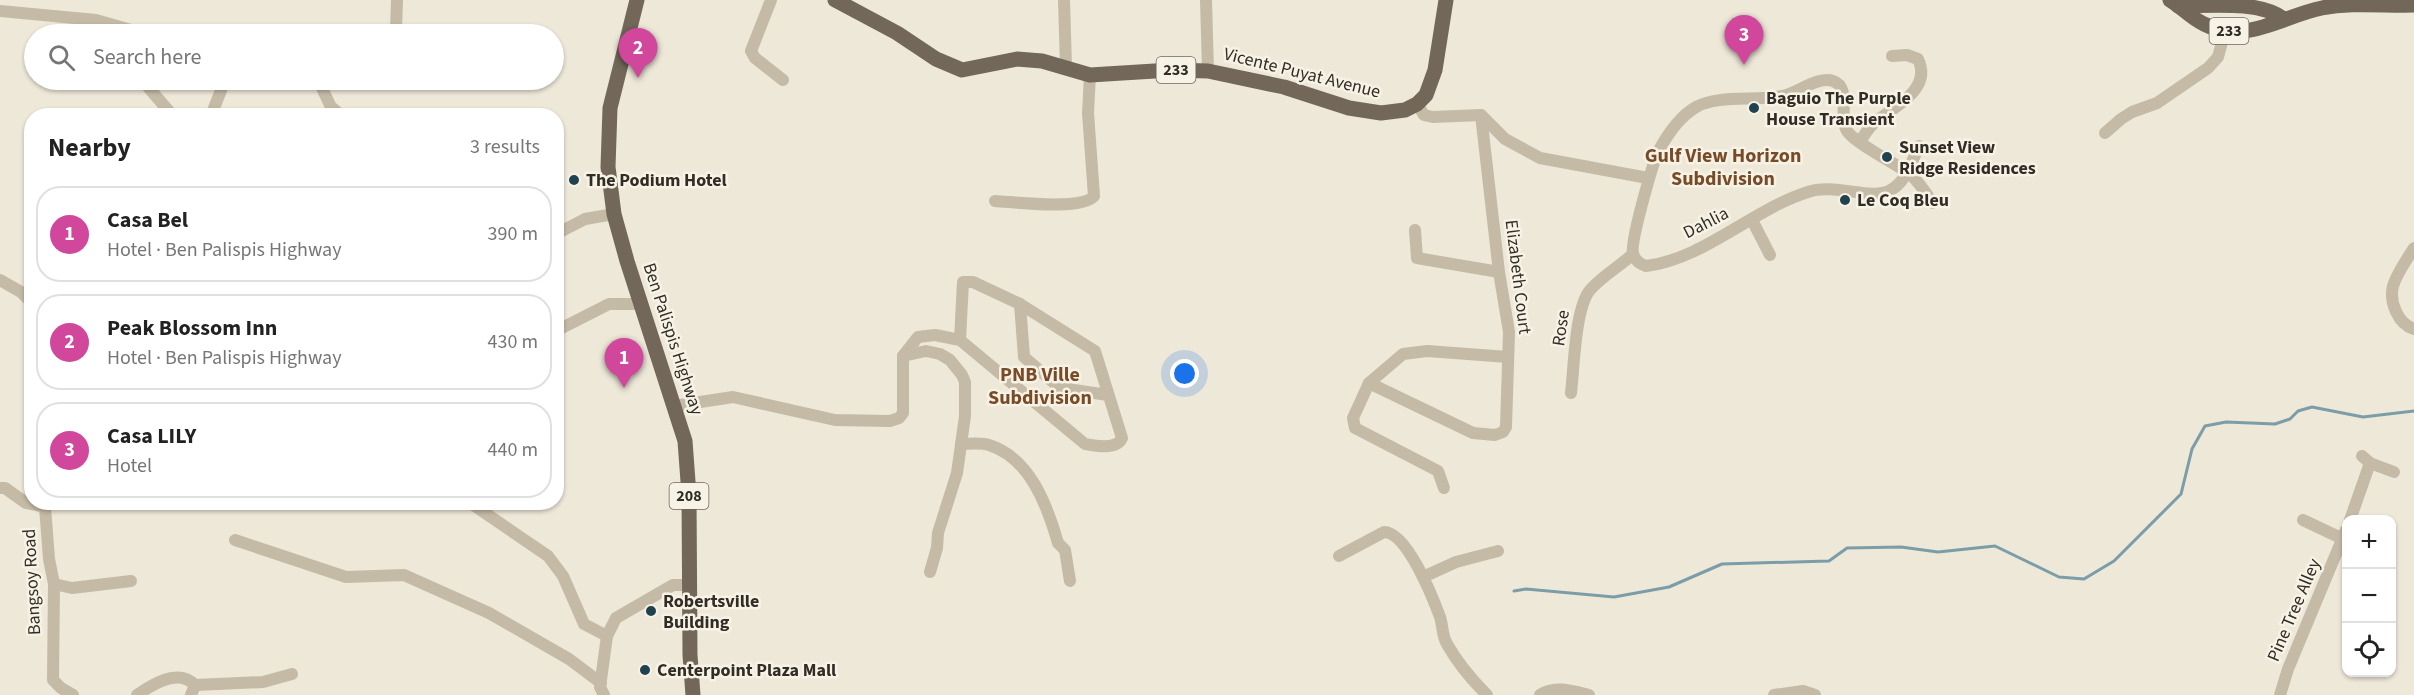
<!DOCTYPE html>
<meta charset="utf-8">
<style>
:root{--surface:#fff;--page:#f6f6f6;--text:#222;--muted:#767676;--line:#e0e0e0;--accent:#db2777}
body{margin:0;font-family:"Source Sans 3",sans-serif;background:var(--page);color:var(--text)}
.controls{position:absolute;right:18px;bottom:18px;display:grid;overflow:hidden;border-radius:12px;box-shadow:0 2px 4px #0004}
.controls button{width:54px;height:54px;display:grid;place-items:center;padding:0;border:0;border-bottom:2px solid var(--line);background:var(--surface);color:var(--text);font:30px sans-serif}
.you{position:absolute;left:1185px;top:374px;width:21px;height:21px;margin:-15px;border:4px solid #fff;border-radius:50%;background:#1a73e8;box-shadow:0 0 0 9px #1a73e833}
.badge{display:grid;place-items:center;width:39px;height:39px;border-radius:50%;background:var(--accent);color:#fff;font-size:20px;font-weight:700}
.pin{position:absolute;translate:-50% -50px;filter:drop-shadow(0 2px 3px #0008)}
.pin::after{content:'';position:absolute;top:32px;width:21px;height:18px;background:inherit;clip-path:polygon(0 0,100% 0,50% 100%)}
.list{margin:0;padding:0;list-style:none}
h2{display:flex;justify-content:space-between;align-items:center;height:78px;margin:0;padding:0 24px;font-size:26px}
h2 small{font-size:20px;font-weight:400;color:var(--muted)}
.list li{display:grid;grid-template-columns:39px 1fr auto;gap:18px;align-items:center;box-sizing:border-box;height:96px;margin:0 12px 12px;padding:0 12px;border:2px solid var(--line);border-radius:24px}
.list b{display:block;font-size:22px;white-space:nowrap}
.list p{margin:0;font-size:20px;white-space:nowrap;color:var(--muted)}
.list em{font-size:20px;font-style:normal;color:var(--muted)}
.icon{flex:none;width:33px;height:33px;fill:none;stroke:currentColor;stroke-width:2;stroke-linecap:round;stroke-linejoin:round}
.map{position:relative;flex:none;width:2414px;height:695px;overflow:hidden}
.search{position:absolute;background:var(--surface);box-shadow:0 2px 4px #0004;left:24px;top:24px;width:540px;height:66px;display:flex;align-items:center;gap:15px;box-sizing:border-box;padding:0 21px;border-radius:33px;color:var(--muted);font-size:22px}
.panel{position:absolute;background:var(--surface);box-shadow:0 2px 4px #0004;left:24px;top:108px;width:540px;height:402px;border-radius:24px}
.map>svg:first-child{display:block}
</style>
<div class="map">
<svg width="2414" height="695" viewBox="0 0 2414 695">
<rect width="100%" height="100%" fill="#eee8d9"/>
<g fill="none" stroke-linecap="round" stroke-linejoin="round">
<polyline stroke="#7b9da8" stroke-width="3" points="1514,591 1526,589 1614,597 1669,587 1722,564 1829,561 1847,548 1901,547 1938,552 1995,546 2059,577 2084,579 2114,561 2181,494 2192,449 2205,426 2226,422 2275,424 2290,419 2298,411 2312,407 2363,417 2414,411"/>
<g stroke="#c5baa6" stroke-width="12">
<polyline points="771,0 751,51 755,58 783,80"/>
<polyline points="1064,0 1066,68"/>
<polyline points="1206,0 1208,71"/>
<polyline points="0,11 96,20 145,34"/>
<polyline points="394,34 396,30 397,0"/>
<polyline points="471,34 497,30"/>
<polyline points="142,80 173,116"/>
<polyline points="306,80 320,84 331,107 342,116"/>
<polyline points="1417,104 1424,115 1433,117 1481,115 1505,139 1540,158 1648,178"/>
<polyline points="211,116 225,80"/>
<polyline points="2105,133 2121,119 2132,112 2157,103 2208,68 2218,57 2225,31"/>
<path d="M1860 142C1864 135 1869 128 1874 123 1893 107 1933 90 1918 59L1907 55 1892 56"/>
<path d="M1919 146C1912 161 1906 183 1889 191 1870 200 1834 183 1808 192 1753 209 1704 259 1646 266 1640 264 1635 260 1633 254 1630 242 1652 166 1658 152 1667 135 1679 117 1696 107 1719 94 1759 102 1786 95 1800 91 1819 76 1833 81 1852 87 1838 117 1847 131 1855 143 1894 163 1907 172 1917 178 1926 194 1933 203"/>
<path d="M995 201C1015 202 1082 211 1094 196L1088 113 1090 75"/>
<polyline points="1752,220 1770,255"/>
<polyline points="1415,230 1417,258 1499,272"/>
<polyline points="556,234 585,219 614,214"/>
<path d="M2414 248C2407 259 2397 273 2393 286 2389 302 2398 324 2414 329"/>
<polyline points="0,280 21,292 32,303"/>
<polyline points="1020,304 1024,357 1060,388 1108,395"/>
<polyline points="556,331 609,304 640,304"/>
<polyline points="903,356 926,351 940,354 950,360 962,375 965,382 965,416 957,473 938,533 937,548 930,572"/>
<polyline points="1369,383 1473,433 1495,435 1503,432 1506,427 1509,332 1499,272 1481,115"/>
<path d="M1571 393C1574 368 1575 308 1590 290 1602 276 1620 266 1633 254"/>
<path d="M674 406 733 397 835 420 890 421 899 418 903 413V356L918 337 935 335 960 340 1085 444C1096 446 1117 450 1122 438L1095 351 1020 304 973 282H963L960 340"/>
<path d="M961 444C969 444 981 442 989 445 1030 458 1047 505 1058 543L1065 550 1070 581"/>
<polyline points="2362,456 2370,463 2394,472"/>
<polyline points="0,488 5,488 26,503 45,507 49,559 54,584 53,680 61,688 73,695"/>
<polyline points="1444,488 1438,471 1355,428 1353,418 1369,383 1403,354 1427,351 1508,357"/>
<polyline points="469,502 548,556 563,576 584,624 607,636"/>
<polyline points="2303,520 2343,539"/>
<polyline points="2350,520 2370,463"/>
<polyline points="235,540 346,577 404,575 489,613 569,659 601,683"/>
<path d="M1339 556 1384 532C1407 532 1433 598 1440 617 1443 626 1442 636 1447 644 1457 662 1472 680 1487 695"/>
<polyline points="1423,577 1456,562 1498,551"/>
<polyline points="54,584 72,588 131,581"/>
<polyline points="195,685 263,682 292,674"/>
<path d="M137 695C153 684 178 668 195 685L191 695"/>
<polyline points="604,695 600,687 607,636 616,618 673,585 689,585"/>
<path d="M1540 695C1554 685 1573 691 1589 695"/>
<polyline points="1774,695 1803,691 1815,695"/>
<polyline points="2280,695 2288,669 2346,530"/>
</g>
<g stroke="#726759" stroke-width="15">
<polyline points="637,0 610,108 608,167 614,214 627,261 685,441 689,495 690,655 693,695"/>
<polyline points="835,0 897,33 936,59 962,70 1017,59 1042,61 1090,75 1171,70 1208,71 1284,87 1349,108 1381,113 1405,110 1417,104 1426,95 1435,70 1446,0"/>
<path d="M2170 0C2182 7 2191 18 2204 24 2245 45 2282 16 2322 8 2352 2 2384 6 2414 5"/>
<path d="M2178 6C2209 6 2259 0 2284 19"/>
</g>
</g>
<g fill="#20424f" stroke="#f6f2e5" stroke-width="2">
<circle cx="1754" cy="108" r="6"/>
<circle cx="1887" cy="157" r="6"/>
<circle cx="574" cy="180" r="6"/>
<circle cx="1845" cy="200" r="6"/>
<circle cx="651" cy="611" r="6"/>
<circle cx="645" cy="670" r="6"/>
</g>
<g text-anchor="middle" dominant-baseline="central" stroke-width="5" stroke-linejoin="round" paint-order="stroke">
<g fill="#f6f2e5" stroke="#6d675f" stroke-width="1.5">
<rect x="2209.5" y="18" width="39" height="26" rx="4.5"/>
<rect x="1156.5" y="57" width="39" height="26" rx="4.5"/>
<rect x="669.5" y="483" width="39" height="26" rx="4.5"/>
</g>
<g font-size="16" font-weight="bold" fill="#322c26">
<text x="2229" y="31">233</text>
<text x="1176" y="70">233</text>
<text x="689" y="496">208</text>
</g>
<g font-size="18" fill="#322c26" stroke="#f6f2e5">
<text transform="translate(1302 73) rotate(14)">Vicente Puyat Avenue</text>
<text transform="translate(1706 223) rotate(-27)">Dahlia</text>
<text transform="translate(1518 277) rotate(83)">Elizabeth Court</text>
<text transform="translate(1561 328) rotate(-82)">Rose</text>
<text transform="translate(673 339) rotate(72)">Ben Palispis Highway</text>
<text transform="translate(32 582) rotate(-93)">Bangsoy Road</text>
<text transform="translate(2294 610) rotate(-67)">Pine Tree Alley</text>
</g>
<g font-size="18" font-weight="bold" fill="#322c26" stroke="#f6f2e5" text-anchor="start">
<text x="1766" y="98">Baguio The Purple<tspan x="1766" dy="21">House Transient</tspan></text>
<text x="1899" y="147">Sunset View<tspan x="1899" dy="21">Ridge Residences</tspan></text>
<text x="586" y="180">The Podium Hotel</text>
<text x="1857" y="200">Le Coq Bleu</text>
<text x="663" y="601">Robertsville<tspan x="663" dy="21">Building</tspan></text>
<text x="657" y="670">Centerpoint Plaza Mall</text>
</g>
<g font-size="20" font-weight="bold" fill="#784b28" stroke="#f6f2e5">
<text x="1723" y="156">Gulf View Horizon<tspan x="1723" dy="23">Subdivision</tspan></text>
<text x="1040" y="375">PNB Ville<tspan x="1040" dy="23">Subdivision</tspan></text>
</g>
</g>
</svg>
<div class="controls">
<button>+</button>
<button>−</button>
<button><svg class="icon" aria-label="locate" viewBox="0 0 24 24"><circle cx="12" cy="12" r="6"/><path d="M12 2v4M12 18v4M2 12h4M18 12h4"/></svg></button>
</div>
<div class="you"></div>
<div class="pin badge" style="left:624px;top:388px;background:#d1479c">1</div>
<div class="pin badge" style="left:638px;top:78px;background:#d1479c">2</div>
<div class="pin badge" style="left:1744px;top:65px;background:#d1479c">3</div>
<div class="search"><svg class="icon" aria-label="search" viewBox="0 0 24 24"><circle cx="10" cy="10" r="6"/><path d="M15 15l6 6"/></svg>Search here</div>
<section class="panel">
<h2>Nearby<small>3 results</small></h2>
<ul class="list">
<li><span class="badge" style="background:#d1479c">1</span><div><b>Casa Bel</b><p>Hotel · Ben Palispis Highway</p></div><em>390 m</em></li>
<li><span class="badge" style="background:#d1479c">2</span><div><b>Peak Blossom Inn</b><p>Hotel · Ben Palispis Highway</p></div><em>430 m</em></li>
<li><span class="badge" style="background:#d1479c">3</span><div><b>Casa LILY</b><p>Hotel</p></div><em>440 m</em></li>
</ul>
</section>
</div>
